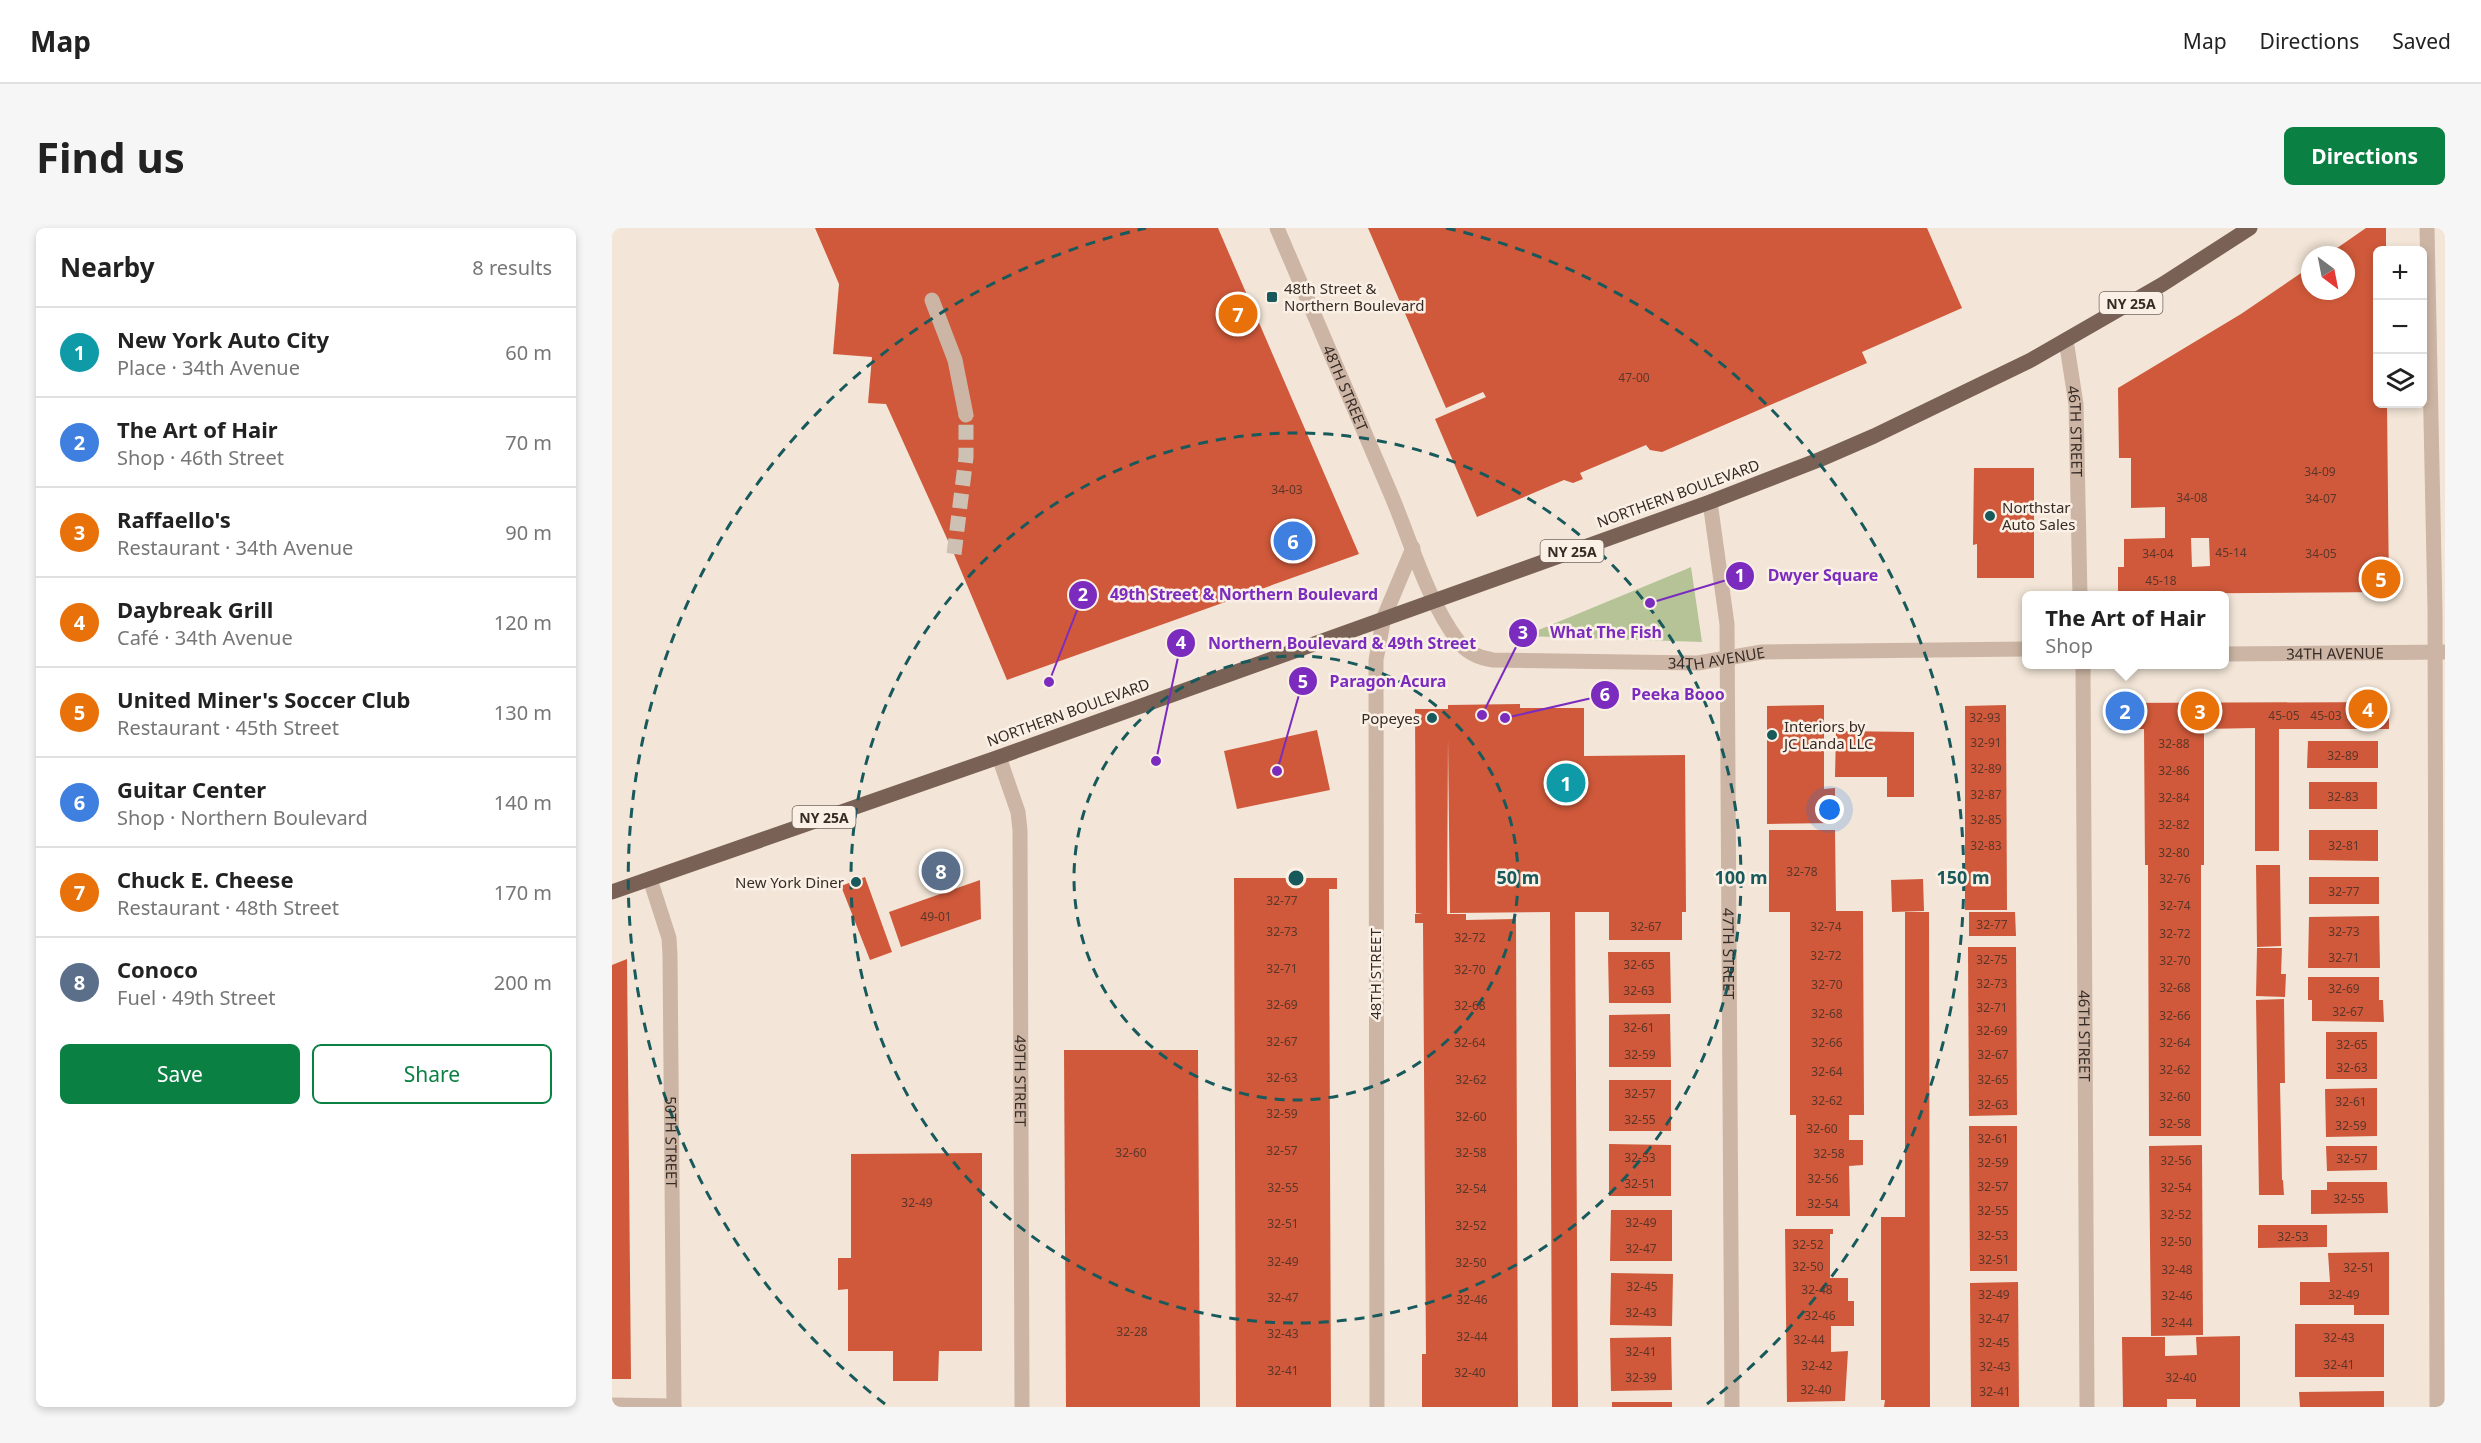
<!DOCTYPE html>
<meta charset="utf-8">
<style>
:root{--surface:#fff;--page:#f6f6f6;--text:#222;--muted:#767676;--line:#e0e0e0;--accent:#0b8043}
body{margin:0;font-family:"Noto Sans",sans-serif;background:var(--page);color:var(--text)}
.controls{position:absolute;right:18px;top:18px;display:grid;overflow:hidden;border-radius:9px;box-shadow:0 3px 9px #0003}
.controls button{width:54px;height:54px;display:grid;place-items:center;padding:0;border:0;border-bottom:2px solid var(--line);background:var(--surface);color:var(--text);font:30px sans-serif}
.compass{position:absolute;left:1689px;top:18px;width:54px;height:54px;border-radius:50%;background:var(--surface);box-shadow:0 3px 9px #0003;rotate:148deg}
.you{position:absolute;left:1218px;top:582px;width:21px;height:21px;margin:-15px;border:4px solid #fff;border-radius:50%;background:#1a73e8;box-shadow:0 0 0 9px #1a73e833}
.badge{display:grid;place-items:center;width:39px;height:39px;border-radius:50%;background:var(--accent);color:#fff;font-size:20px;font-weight:700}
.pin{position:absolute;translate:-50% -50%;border:3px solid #fff;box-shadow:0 2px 6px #0006}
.popup{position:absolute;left:1410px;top:363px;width:207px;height:78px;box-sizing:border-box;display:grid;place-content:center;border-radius:9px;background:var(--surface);filter:drop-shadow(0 2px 4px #0005);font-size:20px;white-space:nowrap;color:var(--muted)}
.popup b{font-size:22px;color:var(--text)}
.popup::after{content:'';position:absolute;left:50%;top:100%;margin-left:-12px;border:12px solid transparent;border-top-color:var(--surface)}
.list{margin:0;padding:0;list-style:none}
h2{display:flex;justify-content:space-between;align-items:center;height:78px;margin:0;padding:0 24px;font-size:26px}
h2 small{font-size:20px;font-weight:400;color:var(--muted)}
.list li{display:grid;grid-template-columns:39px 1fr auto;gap:18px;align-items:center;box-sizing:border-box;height:90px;padding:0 24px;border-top:2px solid var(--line)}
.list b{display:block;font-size:22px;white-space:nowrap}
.list p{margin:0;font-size:20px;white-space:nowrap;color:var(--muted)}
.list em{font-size:20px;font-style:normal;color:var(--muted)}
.actions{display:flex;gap:12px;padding:18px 24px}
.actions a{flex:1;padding:14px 0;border:2px solid var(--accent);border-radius:9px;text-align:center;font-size:21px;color:var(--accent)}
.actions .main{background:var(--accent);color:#fff}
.icon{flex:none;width:33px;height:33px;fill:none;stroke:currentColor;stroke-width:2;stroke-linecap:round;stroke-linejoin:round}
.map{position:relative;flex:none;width:1833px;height:1179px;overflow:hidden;border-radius:9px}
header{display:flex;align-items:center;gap:36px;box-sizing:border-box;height:84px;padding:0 30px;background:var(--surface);border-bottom:2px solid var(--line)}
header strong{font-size:28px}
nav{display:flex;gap:33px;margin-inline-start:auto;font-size:21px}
.intro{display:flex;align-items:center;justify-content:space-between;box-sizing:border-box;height:144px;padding:0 36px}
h1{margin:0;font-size:42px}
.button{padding:15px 27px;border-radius:9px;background:var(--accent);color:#fff;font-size:21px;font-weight:700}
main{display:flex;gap:36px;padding:0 36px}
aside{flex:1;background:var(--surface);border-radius:9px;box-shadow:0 3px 9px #0003}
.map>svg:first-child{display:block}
</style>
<header>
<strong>Map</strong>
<nav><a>Map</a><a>Directions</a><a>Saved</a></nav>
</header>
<div class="intro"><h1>Find us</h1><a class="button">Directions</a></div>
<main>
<aside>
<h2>Nearby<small>8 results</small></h2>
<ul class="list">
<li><span class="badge" style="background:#0f9aa8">1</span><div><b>New York Auto City</b><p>Place · 34th Avenue</p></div><em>60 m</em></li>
<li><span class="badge" style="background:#3f7fe0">2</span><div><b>The Art of Hair</b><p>Shop · 46th Street</p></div><em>70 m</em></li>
<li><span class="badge" style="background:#e8710a">3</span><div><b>Raffaello's</b><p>Restaurant · 34th Avenue</p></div><em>90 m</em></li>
<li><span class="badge" style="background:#e8710a">4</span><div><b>Daybreak Grill</b><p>Café · 34th Avenue</p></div><em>120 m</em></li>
<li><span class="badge" style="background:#e8710a">5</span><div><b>United Miner's Soccer Club</b><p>Restaurant · 45th Street</p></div><em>130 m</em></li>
<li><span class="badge" style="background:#3f7fe0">6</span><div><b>Guitar Center</b><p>Shop · Northern Boulevard</p></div><em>140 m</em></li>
<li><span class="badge" style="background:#e8710a">7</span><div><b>Chuck E. Cheese</b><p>Restaurant · 48th Street</p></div><em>170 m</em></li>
<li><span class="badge" style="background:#5c6f8a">8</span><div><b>Conoco</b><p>Fuel · 49th Street</p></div><em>200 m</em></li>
</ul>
<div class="actions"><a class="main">Save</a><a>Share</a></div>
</aside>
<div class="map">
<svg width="1833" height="1179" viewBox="0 0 1833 1179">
<rect width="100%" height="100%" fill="#f3e6d8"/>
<polygon fill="#b6c397" points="1079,339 1090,414 912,408 1072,342"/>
<g fill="#cf593a" fill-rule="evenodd">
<polygon points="203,0 606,0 747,326 395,452 342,326 274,176 256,175 260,129 221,126 227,56"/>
<polygon points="756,0 1315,0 1350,80 1250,124 1255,135 1050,224 1038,222 1034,217 968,245 971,251 961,255 952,252 865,289 823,191 874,169 871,164 834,180"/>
<path d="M1754 0H1774V22H1766V176H1775L1777 364 1506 366V339H1512V311L1553 310V279L1519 280V230H1507L1506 160 1629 86 1698 39V63H1734V27H1715ZM1579 310H1597L1598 338 1580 339Z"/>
<polygon points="1362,240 1422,240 1422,350 1365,350 1365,316 1361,317"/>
<polygon points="1777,474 1777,501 1667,501 1667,623 1643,623 1643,500 1592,501 1592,637 1589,637 1589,908 1537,908 1536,637 1533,637 1532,501 1506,501 1506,475"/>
<polygon points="908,476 908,480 972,480 972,528 1073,527 1074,684 1070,684 1070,712 997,712 997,684 963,684 966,1179 940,1179 938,684 838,685 836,511 835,686 854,686 854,692 904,691 906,1179 810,1179 810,1126 814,1126 811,695 803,695 803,686 811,686 804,685 803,481 836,481 836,477"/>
<polygon points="1212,477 1212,561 1223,560 1223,595 1155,596 1155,478"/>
<polygon points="1394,477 1395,682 1353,682 1353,478"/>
<polygon points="705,502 718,562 625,581 612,523"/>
<polygon points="1224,503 1302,504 1302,569 1275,569 1275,549 1223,549"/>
<polygon points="1696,513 1766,513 1766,540 1695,540"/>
<rect x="1697" y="554" width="68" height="27"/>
<polygon points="1157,602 1223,602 1224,683 1251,683 1252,887 1237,887 1237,912 1251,912 1251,937 1237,938 1238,988 1184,988 1184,887 1178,887 1178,684 1157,684"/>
<polygon points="1697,602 1766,602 1766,633 1697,632"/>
<polygon points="1644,637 1668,637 1669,718 1645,719"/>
<polygon points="253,649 280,724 258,732 229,658"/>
<rect x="1697" y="649" width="70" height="27"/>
<polygon points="622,650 725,650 725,661 717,661 719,1179 624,1179"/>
<polygon points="1311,651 1312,683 1280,684 1279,652"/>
<polygon points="368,652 369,691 289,719 277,684"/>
<polygon points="1293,684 1317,684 1318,1179 1272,1179 1273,1172 1269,1172 1269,989 1293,989"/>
<polygon points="1357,684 1403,684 1404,708 1357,708"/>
<polygon points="1767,688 1768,740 1696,740 1697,689"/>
<polygon points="1356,719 1404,719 1405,887 1357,888"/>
<polygon points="1645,720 1670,720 1669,746 1674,746 1673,769 1644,768"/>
<polygon points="996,724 1058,724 1059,775 997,775"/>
<polygon points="15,731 19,1151 0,1151 0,737"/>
<polygon points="1696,749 1767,749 1767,772 1771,772 1772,794 1700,793 1700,772 1696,772"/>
<polygon points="1672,771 1673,855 1668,855 1670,952 1671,952 1672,967 1647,967 1644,772"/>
<polygon points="1058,786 1059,839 997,839 997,787"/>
<rect x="1714" y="804" width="51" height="47"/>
<polygon points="452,822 586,822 588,1179 454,1179"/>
<rect x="997" y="852" width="62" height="51"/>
<polygon points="1765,860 1765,908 1714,909 1713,861"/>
<polygon points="1357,898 1405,898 1405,1043 1358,1043"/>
<polygon points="997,916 1059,917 1059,968 997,968"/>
<polygon points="1590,917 1591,1107 1539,1108 1537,918"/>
<polygon points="1714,918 1765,918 1765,942 1715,943"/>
<polygon points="370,925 370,1123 327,1123 326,1153 281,1153 281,1123 236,1123 236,1061 226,1062 226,1030 239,1030 239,926"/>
<polygon points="1715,954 1775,954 1776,985 1699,986 1699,962 1715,962"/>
<polygon points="999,982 1060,982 1060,1033 998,1033"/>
<polygon points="1646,997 1715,997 1715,1019 1646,1020"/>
<polygon points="1173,1001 1221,1001 1221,1006 1218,1006 1218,1050 1236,1050 1236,1073 1242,1073 1242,1098 1219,1098 1219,1124 1236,1123 1233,1173 1175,1174"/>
<polygon points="1777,1024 1777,1087 1742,1087 1742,1077 1688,1077 1688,1054 1718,1054 1716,1025"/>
<polygon points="999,1045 1061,1046 1060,1098 998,1097"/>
<polygon points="1406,1054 1407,1179 1359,1179 1358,1055"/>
<rect x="1683" y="1096" width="89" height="53"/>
<polygon points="1628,1108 1628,1179 1584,1179 1584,1171 1555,1171 1555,1179 1511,1179 1510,1109 1553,1109 1553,1128 1585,1127 1584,1109"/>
<polygon points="1059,1109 1060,1162 999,1163 998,1110"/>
<polygon points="1772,1163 1772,1179 1688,1179 1687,1164"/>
<rect x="1000" y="1174" width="60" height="5"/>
</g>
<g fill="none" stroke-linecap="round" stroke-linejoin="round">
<polyline stroke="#cdc1b4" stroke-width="15" stroke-dasharray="15 8" stroke-linecap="butt" points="342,326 354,229 354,187"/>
<g stroke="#ccb5a4" stroke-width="15">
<path id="s1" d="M665 0C703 88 741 176 778 264 799 313 814 370 846 413 855 425 867 430 881 432L1086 435 1150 424 1414 421"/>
<polyline points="1815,0 1823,382 1825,1179"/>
<polyline points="320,72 343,132 354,187"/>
<path id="s2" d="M1454 112 1464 176 1468 368"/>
<path id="s3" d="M1098 274 1115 396 1120 1179"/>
<path id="s4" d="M1612 426 1833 424"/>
<path id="s5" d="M1471 436 1475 1179"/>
<path id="s6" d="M387 529 406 584 408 602 410 1179"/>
<path id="s7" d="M38 651 57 710 58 727 62 1179"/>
<polyline points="0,1177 62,1178"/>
<polyline points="765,1179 764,432 772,389 801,320"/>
</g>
<polyline stroke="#7a6156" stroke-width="15" points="0,664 387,529 1098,274 1209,231 1262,208 1419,132 1551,56 1638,0"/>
</g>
<g fill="none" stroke="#18595b" stroke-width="3" stroke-dasharray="10 8">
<circle cx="684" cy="650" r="222"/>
<circle cx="684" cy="650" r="445"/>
<path d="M273 1176A667 667 0 0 1 534 0M834 0A667 667 0 0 1 1095 1176"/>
</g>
<g fill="#18595b" stroke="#fbf0e5" stroke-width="2">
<rect x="654" y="63" width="12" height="12" rx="3"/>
<circle cx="1378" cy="288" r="6"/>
<circle cx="820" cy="490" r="6"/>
<circle cx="1160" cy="507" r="6"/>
<circle cx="244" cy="654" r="6"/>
</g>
<g text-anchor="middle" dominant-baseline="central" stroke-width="5" stroke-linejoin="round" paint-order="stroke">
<g font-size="12" fill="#5d362b">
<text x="1022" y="149">47-00</text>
<text x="1708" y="243">34-09</text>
<text x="675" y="261">34-03</text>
<text x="1580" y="269">34-08</text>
<text x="1709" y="270">34-07</text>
<text x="1619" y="324">45-14</text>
<text x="1546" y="325">34-04</text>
<text x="1709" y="325">34-05</text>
<text x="1549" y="352">45-18</text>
<text x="1672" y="487">45-05</text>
<text x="1714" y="487">45-03</text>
<text x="1373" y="489">32-93</text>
<text x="1374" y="514">32-91</text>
<text x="1562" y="515">32-88</text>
<text x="1731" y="527">32-89</text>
<text x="1374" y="540">32-89</text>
<text x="1562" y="542">32-86</text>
<text x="1374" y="566">32-87</text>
<text x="1731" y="568">32-83</text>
<text x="1562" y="569">32-84</text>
<text x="1374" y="591">32-85</text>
<text x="1562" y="596">32-82</text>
<text x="1374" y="617">32-83</text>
<text x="1732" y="617">32-81</text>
<text x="1562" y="624">32-80</text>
<text x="1190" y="643">32-78</text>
<text x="1563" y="650">32-76</text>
<text x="1732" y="663">32-77</text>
<text x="670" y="672">32-77</text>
<text x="1563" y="677">32-74</text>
<text x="324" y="688">49-01</text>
<text x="1380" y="696">32-77</text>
<text x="1034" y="698">32-67</text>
<text x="1214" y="698">32-74</text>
<text x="670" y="703">32-73</text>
<text x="1732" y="703">32-73</text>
<text x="1563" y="705">32-72</text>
<text x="858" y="709">32-72</text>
<text x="1214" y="727">32-72</text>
<text x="1732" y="729">32-71</text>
<text x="1380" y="731">32-75</text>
<text x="1563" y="732">32-70</text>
<text x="1027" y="736">32-65</text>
<text x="670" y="740">32-71</text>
<text x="858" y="741">32-70</text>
<text x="1380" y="755">32-73</text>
<text x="1215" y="756">32-70</text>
<text x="1563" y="759">32-68</text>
<text x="1732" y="760">32-69</text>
<text x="1027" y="762">32-63</text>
<text x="670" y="776">32-69</text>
<text x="858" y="777">32-68</text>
<text x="1380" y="779">32-71</text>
<text x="1736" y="783">32-67</text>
<text x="1215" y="785">32-68</text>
<text x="1563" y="787">32-66</text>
<text x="1027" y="799">32-61</text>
<text x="1380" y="802">32-69</text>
<text x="670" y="813">32-67</text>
<text x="858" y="814">32-64</text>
<text x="1215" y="814">32-66</text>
<text x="1563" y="814">32-64</text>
<text x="1740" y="816">32-65</text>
<text x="1028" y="826">32-59</text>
<text x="1381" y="826">32-67</text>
<text x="1740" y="839">32-63</text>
<text x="1563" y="841">32-62</text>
<text x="1215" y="843">32-64</text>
<text x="670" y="849">32-63</text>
<text x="859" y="851">32-62</text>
<text x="1381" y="851">32-65</text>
<text x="1028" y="865">32-57</text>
<text x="1563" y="868">32-60</text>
<text x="1215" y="872">32-62</text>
<text x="1739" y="873">32-61</text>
<text x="1381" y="876">32-63</text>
<text x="670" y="885">32-59</text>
<text x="859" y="888">32-60</text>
<text x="1028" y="891">32-55</text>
<text x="1563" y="895">32-58</text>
<text x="1739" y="897">32-59</text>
<text x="1210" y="900">32-60</text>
<text x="1381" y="910">32-61</text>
<text x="670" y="922">32-57</text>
<text x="519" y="924">32-60</text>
<text x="859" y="924">32-58</text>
<text x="1217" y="925">32-58</text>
<text x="1028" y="929">32-53</text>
<text x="1740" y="930">32-57</text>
<text x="1564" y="932">32-56</text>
<text x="1381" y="934">32-59</text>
<text x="1211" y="950">32-56</text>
<text x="1028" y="955">32-51</text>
<text x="1381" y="958">32-57</text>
<text x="671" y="959">32-55</text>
<text x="1564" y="959">32-54</text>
<text x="859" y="960">32-54</text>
<text x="1737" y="970">32-55</text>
<text x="305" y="974">32-49</text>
<text x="1211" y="975">32-54</text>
<text x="1381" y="982">32-55</text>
<text x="1564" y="986">32-52</text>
<text x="1029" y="994">32-49</text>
<text x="671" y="995">32-51</text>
<text x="859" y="997">32-52</text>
<text x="1381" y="1007">32-53</text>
<text x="1681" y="1008">32-53</text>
<text x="1564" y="1013">32-50</text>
<text x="1196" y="1016">32-52</text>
<text x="1029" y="1020">32-47</text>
<text x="1382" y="1031">32-51</text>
<text x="671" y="1033">32-49</text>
<text x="859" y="1034">32-50</text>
<text x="1196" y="1038">32-50</text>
<text x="1747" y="1039">32-51</text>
<text x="1565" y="1041">32-48</text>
<text x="1030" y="1058">32-45</text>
<text x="1205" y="1061">32-48</text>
<text x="1382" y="1066">32-49</text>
<text x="1732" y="1066">32-49</text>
<text x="1565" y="1067">32-46</text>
<text x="671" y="1069">32-47</text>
<text x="860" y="1071">32-46</text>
<text x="1029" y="1084">32-43</text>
<text x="1208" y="1087">32-46</text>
<text x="1382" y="1090">32-47</text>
<text x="1565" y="1094">32-44</text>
<text x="520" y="1103">32-28</text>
<text x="671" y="1105">32-43</text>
<text x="860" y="1108">32-44</text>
<text x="1727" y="1109">32-43</text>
<text x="1197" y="1111">32-44</text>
<text x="1382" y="1114">32-45</text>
<text x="1029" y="1123">32-41</text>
<text x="1727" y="1136">32-41</text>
<text x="1205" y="1137">32-42</text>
<text x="1383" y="1138">32-43</text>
<text x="671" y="1142">32-41</text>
<text x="858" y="1144">32-40</text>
<text x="1029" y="1149">32-39</text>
<text x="1569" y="1149">32-40</text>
<text x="1204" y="1161">32-40</text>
<text x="1383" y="1163">32-41</text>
</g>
<g fill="#fbf0e5" stroke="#72665f" stroke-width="1.5">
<rect x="1487.5" y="64" width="63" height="22" rx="4.5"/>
<rect x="928.5" y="312" width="63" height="22" rx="4.5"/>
<rect x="180.5" y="578" width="63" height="22" rx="4.5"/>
</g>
<g font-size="14" font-weight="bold" fill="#372b26">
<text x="1519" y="75">NY 25A</text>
<text x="960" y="323">NY 25A</text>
<text x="212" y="589">NY 25A</text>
</g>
<g font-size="15" fill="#372b26" stroke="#fbf0e5" text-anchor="start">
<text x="672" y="60">48th Street &amp;<tspan x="672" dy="17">Northern Boulevard</tspan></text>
<text x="1390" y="279">Northstar<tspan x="1390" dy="17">Auto Sales</tspan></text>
<text x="808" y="490" text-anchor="end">Popeyes</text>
<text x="1172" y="498">Interiors by<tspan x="1172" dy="17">JC Landa LLC</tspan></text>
<text x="232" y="654" text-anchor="end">New York Diner</text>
</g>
<g font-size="15" fill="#372b26" stroke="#fbf0e5">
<text stroke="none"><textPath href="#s1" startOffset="174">48TH STREET</textPath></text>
<text stroke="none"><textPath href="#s2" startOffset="92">46TH STREET</textPath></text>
<text transform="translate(1066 265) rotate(-20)">NORTHERN BOULEVARD</text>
<text stroke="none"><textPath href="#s4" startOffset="111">34TH AVENUE</textPath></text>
<text stroke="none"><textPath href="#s1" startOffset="716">34TH AVENUE</textPath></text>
<text transform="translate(456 484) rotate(-20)">NORTHERN BOULEVARD</text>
<text stroke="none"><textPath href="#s3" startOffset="453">47TH STREET</textPath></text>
<text transform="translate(763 746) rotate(-90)">48TH STREET</text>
<text stroke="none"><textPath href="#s5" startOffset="372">46TH STREET</textPath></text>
<text stroke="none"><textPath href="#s6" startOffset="327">49TH STREET</textPath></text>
<text stroke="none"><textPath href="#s7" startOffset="266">50TH STREET</textPath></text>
</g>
</g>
<circle cx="684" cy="650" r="9" fill="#18595b" stroke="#fbf0e5" stroke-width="3"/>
<g font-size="18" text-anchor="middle" font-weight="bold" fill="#18595b" stroke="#fbf0e5" stroke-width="5" stroke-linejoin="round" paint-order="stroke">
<text x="906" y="656">50 m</text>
<text x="1129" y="656">100 m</text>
<text x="1351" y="656">150 m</text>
</g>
<path fill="none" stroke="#7b2cbf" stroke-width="2" d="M1038 375L1128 348M437 454L471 367M870 487L911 405M544 533L569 415M665 543L691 453M893 490L993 467"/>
<g fill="#7b2cbf" stroke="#fbf0e5" stroke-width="2">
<circle cx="1038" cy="375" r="6"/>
<circle cx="437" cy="454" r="6"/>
<circle cx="870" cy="487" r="6"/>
<circle cx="544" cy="533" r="6"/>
<circle cx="665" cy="543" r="6"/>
<circle cx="893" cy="490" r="6"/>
<circle cx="1128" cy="348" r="15"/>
<circle cx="471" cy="367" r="15"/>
<circle cx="911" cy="405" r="15"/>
<circle cx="569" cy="415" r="15"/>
<circle cx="691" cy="453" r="15"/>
<circle cx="993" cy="467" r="15"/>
</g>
<g font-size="18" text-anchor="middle" font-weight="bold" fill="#fff">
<text x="1128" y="354">1</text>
<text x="471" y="373">2</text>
<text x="911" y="411">3</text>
<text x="569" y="421">4</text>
<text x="691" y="460">5</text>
<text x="993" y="473">6</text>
</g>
<g font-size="16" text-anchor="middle" font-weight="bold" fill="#7b2cbf" stroke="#fbf0e5" stroke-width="5" stroke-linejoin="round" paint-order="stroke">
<text x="1211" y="353">Dwyer Square</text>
<text x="632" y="372">49th Street &amp; Northern Boulevard</text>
<text x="994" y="410">What The Fish</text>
<text x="730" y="421">Northern Boulevard &amp; 49th Street</text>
<text x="776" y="459">Paragon Acura</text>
<text x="1066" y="472">Peeka Booo</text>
</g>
</svg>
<div class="controls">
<button>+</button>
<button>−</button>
<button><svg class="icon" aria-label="layers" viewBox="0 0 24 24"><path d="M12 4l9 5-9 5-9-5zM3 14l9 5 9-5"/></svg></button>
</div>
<svg class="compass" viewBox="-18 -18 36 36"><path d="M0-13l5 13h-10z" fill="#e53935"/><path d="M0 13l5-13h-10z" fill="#767676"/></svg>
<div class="you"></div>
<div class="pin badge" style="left:954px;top:555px;background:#0f9aa8">1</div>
<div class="pin badge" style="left:1513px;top:483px;background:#3f7fe0">2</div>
<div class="popup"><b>The Art of Hair</b>Shop</div>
<div class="pin badge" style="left:1588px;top:483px;background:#e8710a">3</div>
<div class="pin badge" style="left:1756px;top:481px;background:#e8710a">4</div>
<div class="pin badge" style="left:1769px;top:351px;background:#e8710a">5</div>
<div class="pin badge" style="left:681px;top:313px;background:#3f7fe0">6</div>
<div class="pin badge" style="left:626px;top:86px;background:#e8710a">7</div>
<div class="pin badge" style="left:329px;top:643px;background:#5c6f8a">8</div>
</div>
</main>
